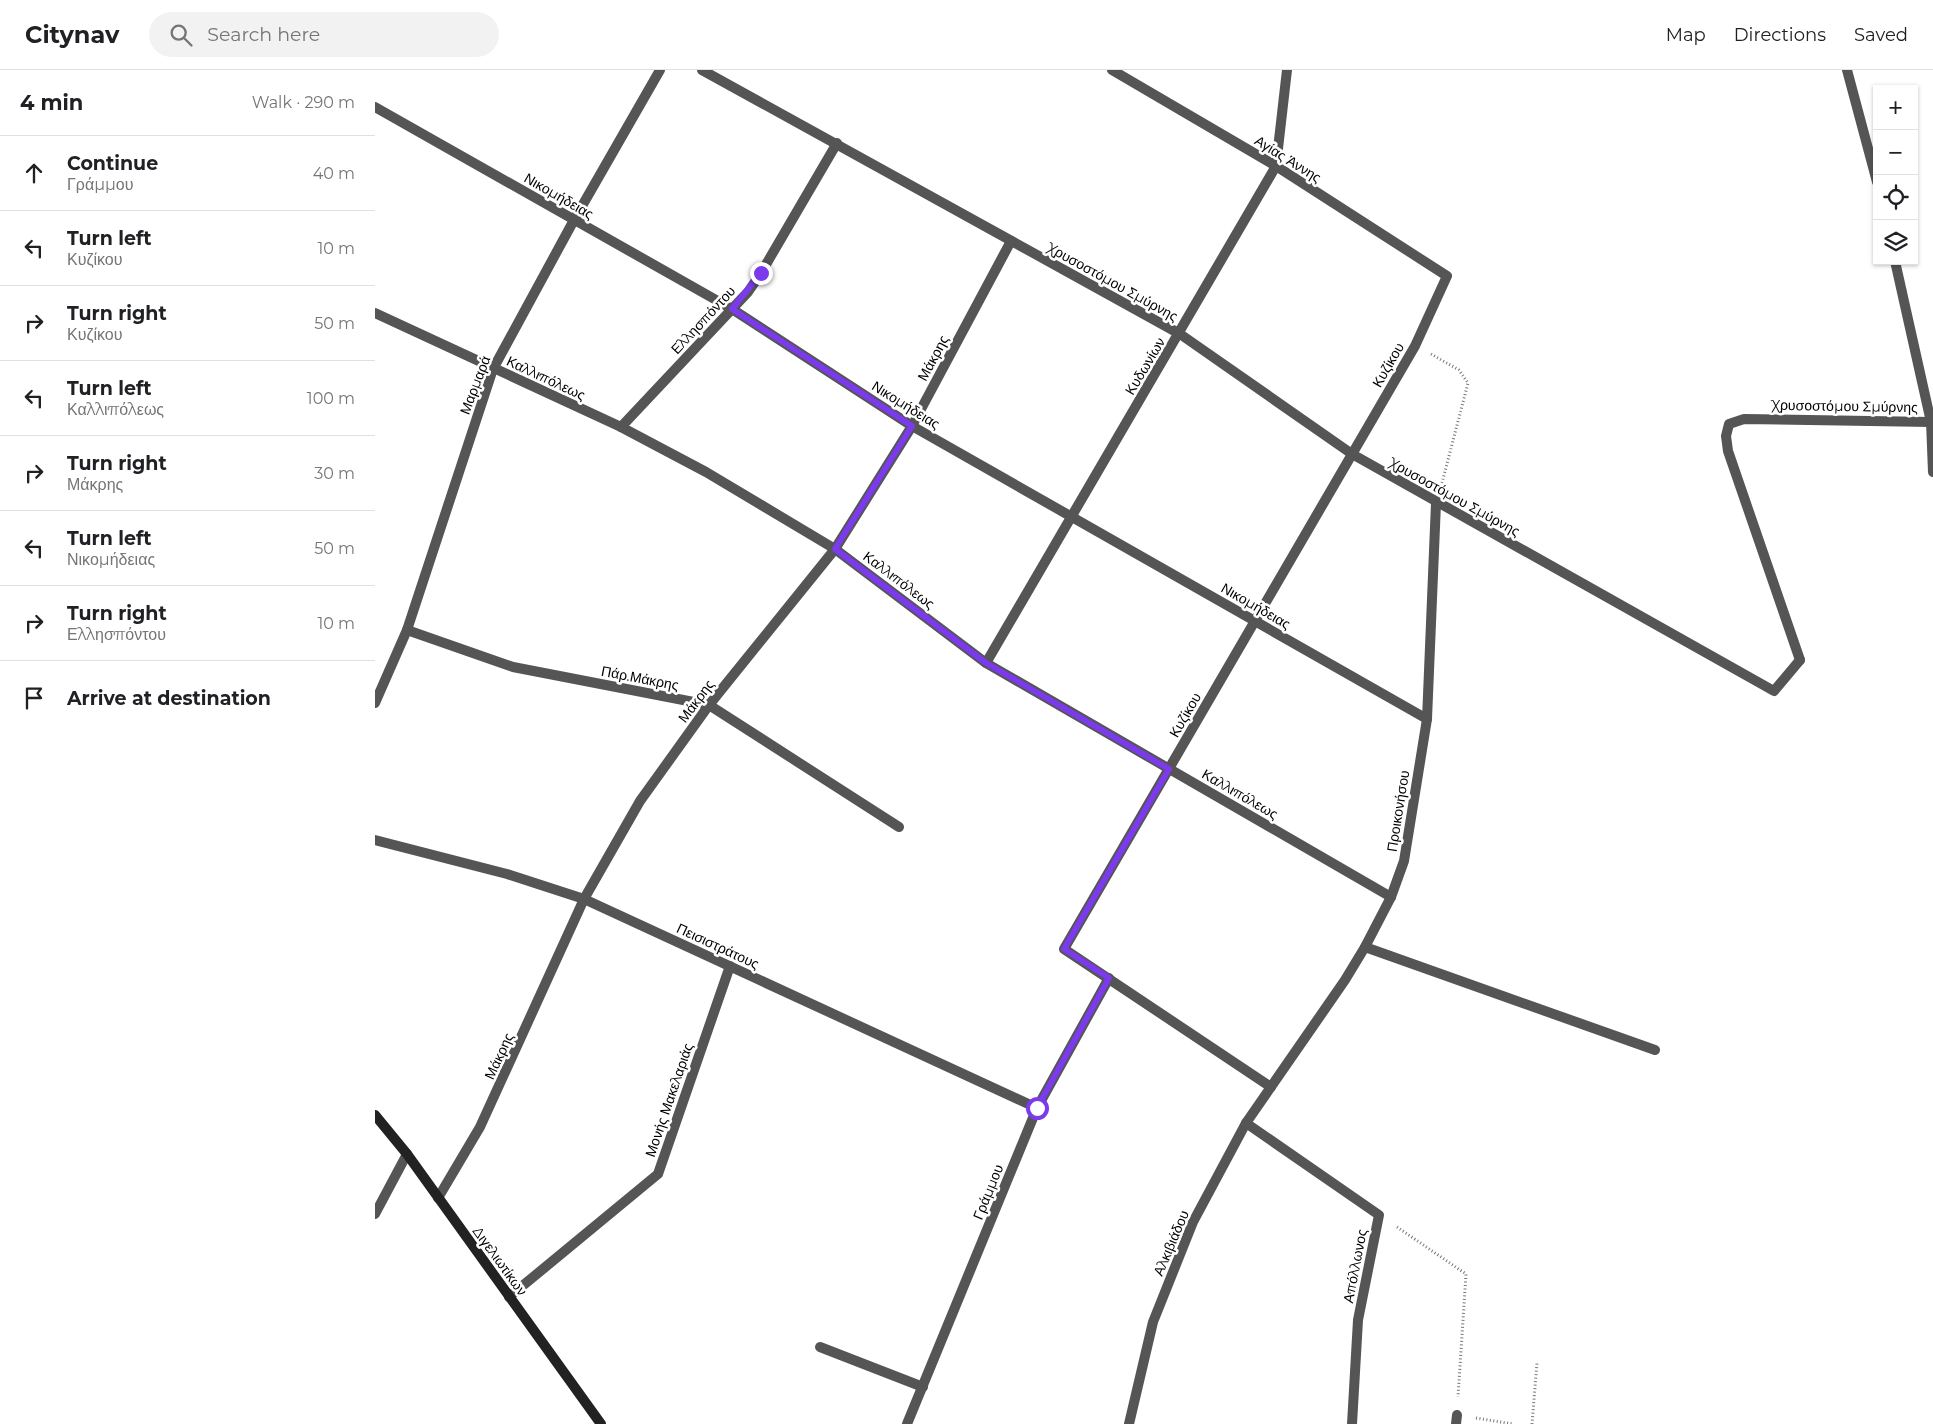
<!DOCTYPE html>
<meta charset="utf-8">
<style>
:root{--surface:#fff;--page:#f2f2f2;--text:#202124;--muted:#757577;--line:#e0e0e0}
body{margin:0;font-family:Montserrat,sans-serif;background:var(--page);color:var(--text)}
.controls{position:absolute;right:15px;top:15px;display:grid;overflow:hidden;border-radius:0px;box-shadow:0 1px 4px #0004}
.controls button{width:45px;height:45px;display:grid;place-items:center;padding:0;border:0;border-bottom:1px solid var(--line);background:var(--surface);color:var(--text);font:25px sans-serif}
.stop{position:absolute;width:15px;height:15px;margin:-11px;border:4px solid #7c3aed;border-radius:50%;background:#fff}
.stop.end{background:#7c3aed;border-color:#fff;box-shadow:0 1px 5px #0008}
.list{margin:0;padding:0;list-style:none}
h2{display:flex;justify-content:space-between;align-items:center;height:65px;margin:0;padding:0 20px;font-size:21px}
h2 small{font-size:16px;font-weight:400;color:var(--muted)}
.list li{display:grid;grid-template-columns:32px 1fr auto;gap:15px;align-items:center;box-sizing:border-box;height:75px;padding:0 20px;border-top:1px solid var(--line)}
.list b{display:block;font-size:19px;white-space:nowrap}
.list p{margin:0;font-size:16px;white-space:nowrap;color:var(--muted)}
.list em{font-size:16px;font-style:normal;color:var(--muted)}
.icon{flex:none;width:28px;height:28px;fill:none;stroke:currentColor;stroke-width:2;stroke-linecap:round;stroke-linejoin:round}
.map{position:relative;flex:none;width:1558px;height:1354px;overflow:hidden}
header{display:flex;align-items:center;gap:30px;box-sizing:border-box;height:70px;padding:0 25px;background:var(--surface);border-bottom:1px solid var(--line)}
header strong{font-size:24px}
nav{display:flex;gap:28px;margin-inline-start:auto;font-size:18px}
.search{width:350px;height:45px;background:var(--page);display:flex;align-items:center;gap:12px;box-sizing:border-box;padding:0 18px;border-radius:28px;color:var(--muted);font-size:19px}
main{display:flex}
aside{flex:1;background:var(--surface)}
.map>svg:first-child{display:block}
</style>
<header>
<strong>Citynav</strong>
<div class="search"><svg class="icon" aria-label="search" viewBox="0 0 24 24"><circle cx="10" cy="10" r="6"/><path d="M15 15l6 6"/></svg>Search here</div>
<nav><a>Map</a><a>Directions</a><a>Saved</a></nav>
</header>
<main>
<aside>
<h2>4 min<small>Walk · 290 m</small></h2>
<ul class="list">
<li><svg class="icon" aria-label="ahead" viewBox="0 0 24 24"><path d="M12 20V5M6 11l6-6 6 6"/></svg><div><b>Continue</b><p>Γράμμου</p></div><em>40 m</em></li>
<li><svg class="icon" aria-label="left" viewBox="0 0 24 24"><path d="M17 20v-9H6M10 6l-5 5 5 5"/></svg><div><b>Turn left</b><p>Κυζίκου</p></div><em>10 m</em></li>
<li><svg class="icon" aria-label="right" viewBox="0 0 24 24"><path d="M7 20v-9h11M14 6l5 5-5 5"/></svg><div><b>Turn right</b><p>Κυζίκου</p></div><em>50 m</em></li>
<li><svg class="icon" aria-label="left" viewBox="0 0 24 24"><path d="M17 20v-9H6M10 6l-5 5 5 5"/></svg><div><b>Turn left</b><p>Καλλιπόλεως</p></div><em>100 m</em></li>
<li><svg class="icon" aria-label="right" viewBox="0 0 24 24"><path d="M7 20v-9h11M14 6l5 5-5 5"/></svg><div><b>Turn right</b><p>Μάκρης</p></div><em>30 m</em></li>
<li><svg class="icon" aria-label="left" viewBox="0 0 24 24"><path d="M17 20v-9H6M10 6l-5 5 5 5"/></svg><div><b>Turn left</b><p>Νικομήδειας</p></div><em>50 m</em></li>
<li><svg class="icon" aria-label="right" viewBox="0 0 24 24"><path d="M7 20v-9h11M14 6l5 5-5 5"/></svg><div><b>Turn right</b><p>Ελλησπόντου</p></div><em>10 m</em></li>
<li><svg class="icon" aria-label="arrive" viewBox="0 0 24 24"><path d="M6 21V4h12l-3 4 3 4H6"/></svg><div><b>Arrive at destination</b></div></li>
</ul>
</aside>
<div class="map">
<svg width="1558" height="1354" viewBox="0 0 1558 1354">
<rect width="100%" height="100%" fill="#fff"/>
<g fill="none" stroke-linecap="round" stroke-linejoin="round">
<g stroke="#777" stroke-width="3" stroke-dasharray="1 2.5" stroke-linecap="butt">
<polyline points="1056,284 1084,300 1093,313 1067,413"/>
<polyline points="1022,1157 1091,1204 1083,1327"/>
<polyline points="1101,1348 1138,1354"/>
<polyline points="1157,1354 1162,1293"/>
</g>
<g stroke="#555" stroke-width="10">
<polyline points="1425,590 1353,381 1351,366 1354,354 1369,349 1556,352"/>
<polyline points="871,1053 1004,1145 983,1250 977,1354"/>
<polyline points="445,1277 548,1317"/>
<polyline points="1081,1354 1082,1345"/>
</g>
<g stroke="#555" stroke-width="10">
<polyline points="327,0 805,264 977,384 1399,621 1425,590"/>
<polyline points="737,0 901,96 1072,206 1040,276 689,879 896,1017"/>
<polyline points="1472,0 1502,112"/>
<polyline points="0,37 357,239 537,356 1052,649"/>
<polyline points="1520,191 1556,352 1558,402"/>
<polyline points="0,243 246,357 331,402 460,479 611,593 1016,827"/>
<polyline points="246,357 373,222 386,203 462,73"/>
<polyline points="32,560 138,597 334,635 524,757"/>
<polyline points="611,593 901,96 912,0"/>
<polyline points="0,633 32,560 118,299 199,150 285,0"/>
<polyline points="0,770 132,804 209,829 662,1038"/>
<polyline points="990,877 1280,980"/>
<polyline points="63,1128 105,1057 209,829 265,731 334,635 460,479 537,356 636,171"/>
<polyline points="0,1144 32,1084"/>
<polyline points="134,1227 283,1104 355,896"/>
<polyline points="532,1354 662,1038 734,908"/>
<polyline points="754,1354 778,1252 818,1152 871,1053 970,910 990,877 1016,827 1029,791 1052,649 1061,433"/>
</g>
<polyline stroke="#222" stroke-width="10" points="0,1045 32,1084 226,1354"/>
</g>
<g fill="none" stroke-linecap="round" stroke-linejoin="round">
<polyline stroke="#7c3aed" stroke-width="6" points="386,203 357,239 537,356 460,479 611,593 794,699 689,879 734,908 662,1038"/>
</g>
<g text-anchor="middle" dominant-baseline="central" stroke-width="5" stroke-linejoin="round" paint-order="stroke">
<g font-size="14" fill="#000" stroke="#fff">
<text transform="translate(913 89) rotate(32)">Αγίας Άννης</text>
<text transform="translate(184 126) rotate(30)">Νικομήδειας</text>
<text transform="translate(738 212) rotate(29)">Χρυσοστόμου Σμύρνης</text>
<text transform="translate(328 250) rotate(-47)">Ελλησπόντου</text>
<text transform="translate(558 288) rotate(-62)">Μάκρης</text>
<text transform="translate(1013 295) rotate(-60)">Κυζίκου</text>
<text transform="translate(770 296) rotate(-59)">Κυδωνίων</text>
<text transform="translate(171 308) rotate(25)">Καλλιπόλεως</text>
<text transform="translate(100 315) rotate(-69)">Μαρμαρά</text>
<text transform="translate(531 335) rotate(32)">Νικομήδειας</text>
<text transform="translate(1470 336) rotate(1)">Χρυσοστόμου Σμύρνης</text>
<text transform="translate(1080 427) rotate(29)">Χρυσοστόμου Σμύρνης</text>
<text transform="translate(524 510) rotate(37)">Καλλιπόλεως</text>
<text transform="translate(881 536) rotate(30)">Νικομήδειας</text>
<text transform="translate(265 608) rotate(11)">Πάρ.Μάκρης</text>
<text transform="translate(321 631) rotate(-53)">Μάκρης</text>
<text transform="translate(810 645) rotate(-60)">Κυζίκου</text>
<text transform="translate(865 724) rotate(30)">Καλλιπόλεως</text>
<text transform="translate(1023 741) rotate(-81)">Προικονήσου</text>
<text transform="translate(343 876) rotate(25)">Πεισιστράτους</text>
<text transform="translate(124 986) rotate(-65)">Μάκρης</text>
<text transform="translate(294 1030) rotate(-71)">Μονής Μακελαριάς</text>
<text transform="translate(613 1122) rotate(-68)">Γράμμου</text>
<text transform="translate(796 1173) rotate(-67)">Αλκιβιάδου</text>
<text transform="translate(125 1191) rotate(54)">Διγελιωτίκων</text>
<text transform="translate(980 1196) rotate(-79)">Απόλλωνος</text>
</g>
</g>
</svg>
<div class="controls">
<button>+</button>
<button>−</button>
<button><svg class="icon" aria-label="locate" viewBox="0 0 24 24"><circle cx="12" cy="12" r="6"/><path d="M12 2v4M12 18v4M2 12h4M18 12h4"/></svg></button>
<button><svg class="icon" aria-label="layers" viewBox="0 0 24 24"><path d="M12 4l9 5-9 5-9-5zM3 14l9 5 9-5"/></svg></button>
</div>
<div class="stop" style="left:662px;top:1038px"></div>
<div class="stop end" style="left:386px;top:203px"></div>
</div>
</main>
